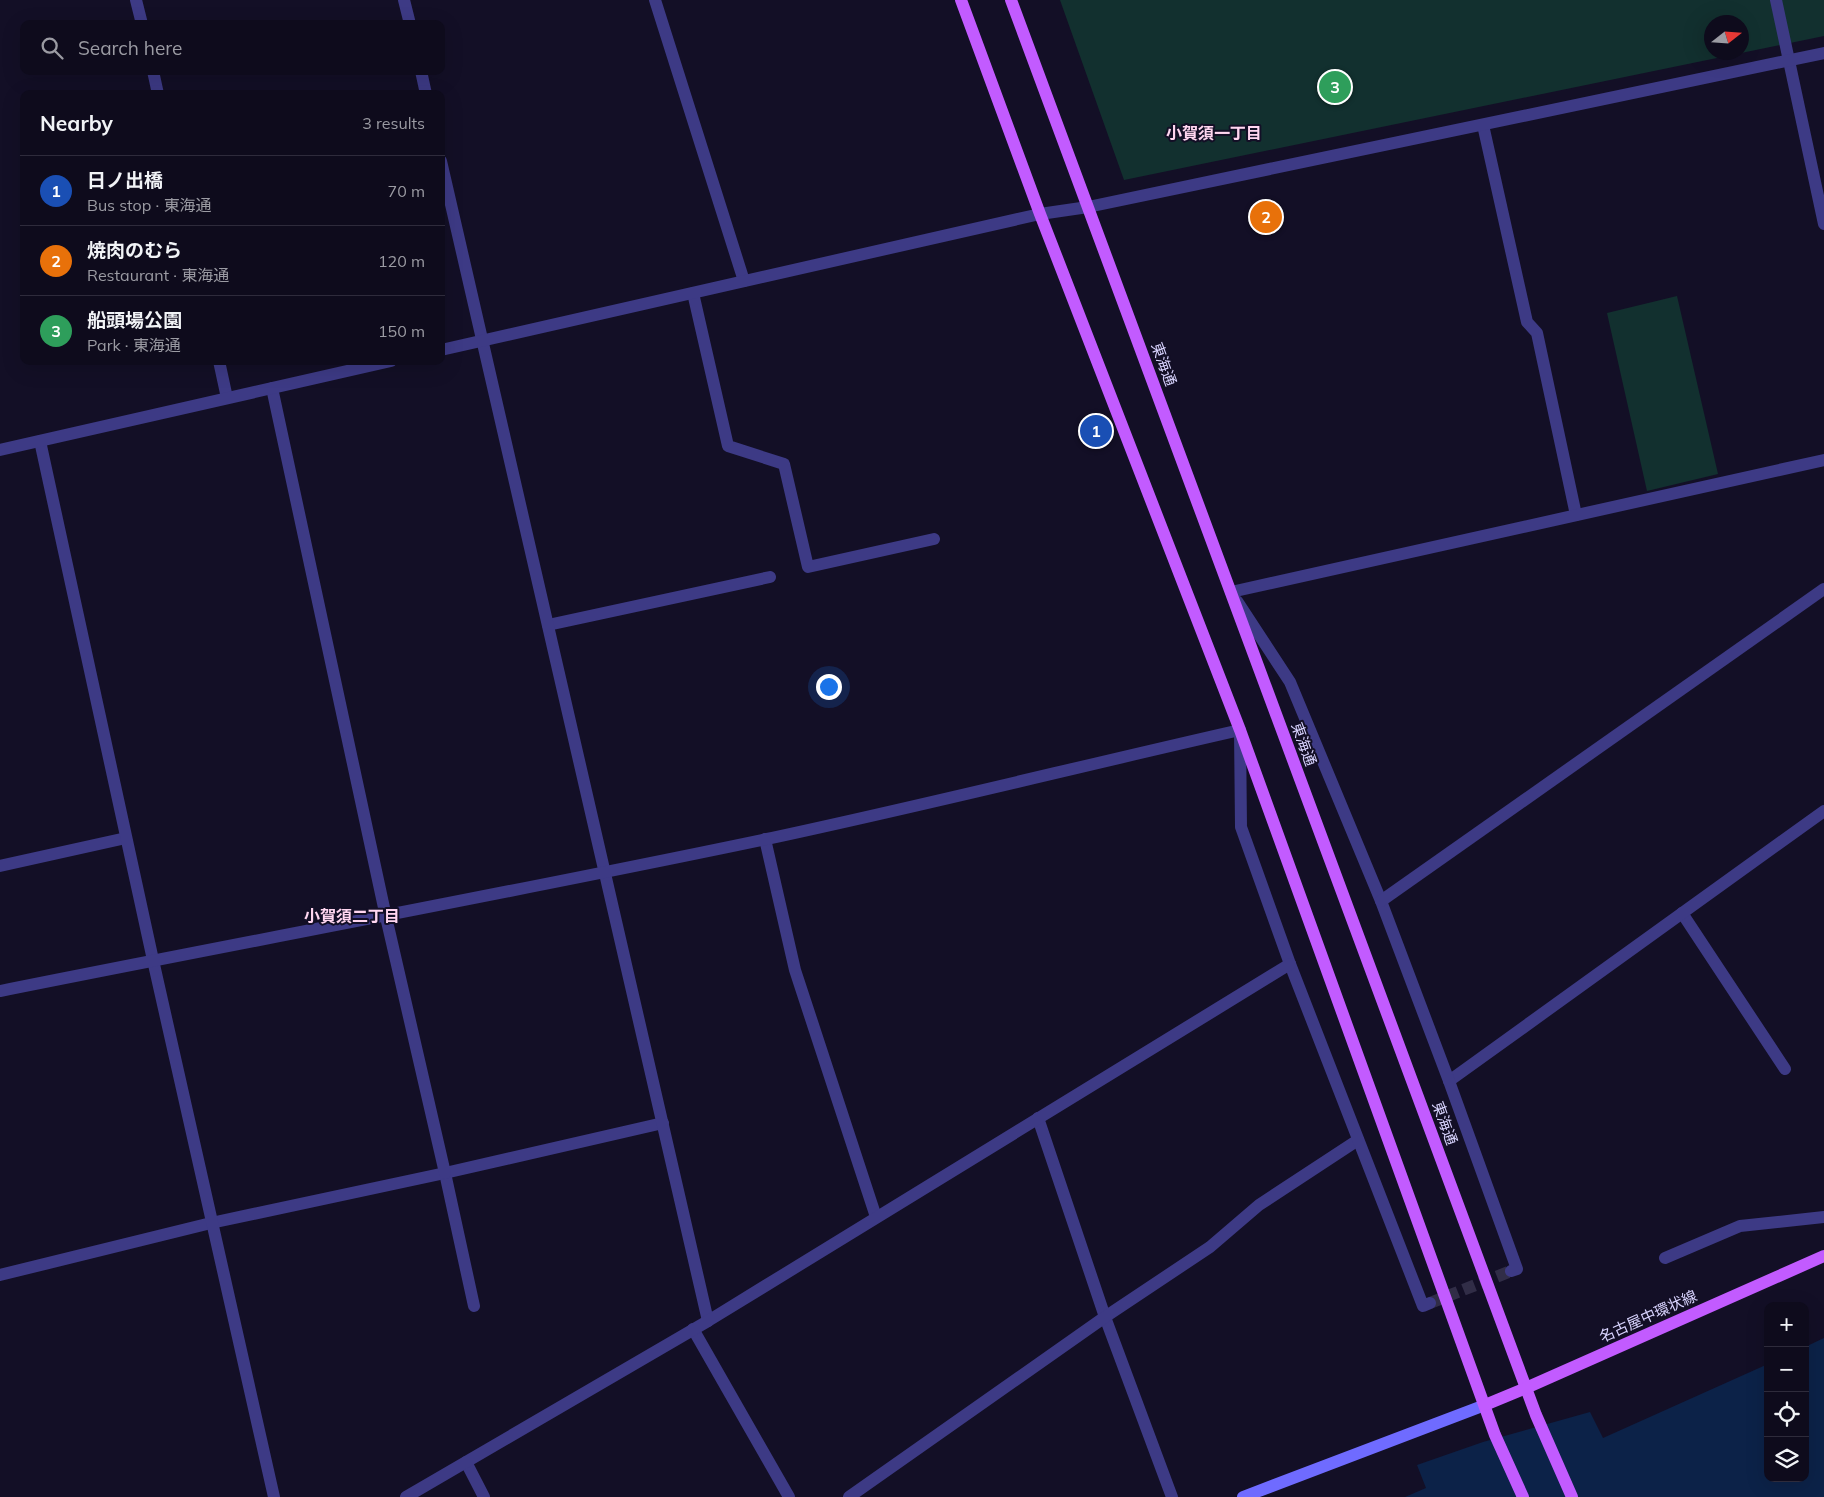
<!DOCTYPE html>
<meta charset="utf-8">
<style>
:root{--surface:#0e0b1c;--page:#1c1929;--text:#f1f3f6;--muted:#9b9ba3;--line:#2e2b3b;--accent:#d93025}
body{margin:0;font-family:Mulish,"Noto Sans JP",sans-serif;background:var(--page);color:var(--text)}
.controls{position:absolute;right:15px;bottom:15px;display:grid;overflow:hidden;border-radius:10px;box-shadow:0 5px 20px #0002}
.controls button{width:45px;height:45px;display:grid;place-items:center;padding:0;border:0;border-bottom:1px solid var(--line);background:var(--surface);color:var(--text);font:25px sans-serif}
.compass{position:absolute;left:1704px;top:15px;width:45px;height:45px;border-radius:50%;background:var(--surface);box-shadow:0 5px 20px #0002;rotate:73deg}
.you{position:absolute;left:828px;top:686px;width:18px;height:18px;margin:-12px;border:4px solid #fff;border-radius:50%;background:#1a73e8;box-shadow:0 0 0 8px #1a73e833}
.badge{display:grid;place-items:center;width:32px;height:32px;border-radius:50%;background:var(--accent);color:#fff;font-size:16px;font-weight:700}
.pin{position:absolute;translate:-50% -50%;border:2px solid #fff;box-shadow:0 1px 5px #0006}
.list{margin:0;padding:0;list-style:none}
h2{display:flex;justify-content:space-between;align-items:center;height:65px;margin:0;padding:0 20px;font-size:21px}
h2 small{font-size:16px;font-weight:400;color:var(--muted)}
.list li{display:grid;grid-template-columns:32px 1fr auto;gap:15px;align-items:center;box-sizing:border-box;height:70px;padding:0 20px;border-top:1px solid var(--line)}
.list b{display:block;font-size:19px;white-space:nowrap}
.list p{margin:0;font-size:16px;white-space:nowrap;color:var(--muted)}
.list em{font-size:16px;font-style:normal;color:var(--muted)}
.icon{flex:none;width:28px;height:28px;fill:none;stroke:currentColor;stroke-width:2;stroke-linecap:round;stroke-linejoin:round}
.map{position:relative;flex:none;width:1824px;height:1497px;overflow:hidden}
.search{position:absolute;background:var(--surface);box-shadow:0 5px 20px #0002;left:20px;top:20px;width:425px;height:55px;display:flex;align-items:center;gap:12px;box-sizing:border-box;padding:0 18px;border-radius:10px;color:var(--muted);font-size:19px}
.panel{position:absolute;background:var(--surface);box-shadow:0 5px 20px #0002;left:20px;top:90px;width:425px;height:275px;border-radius:10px}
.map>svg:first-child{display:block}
</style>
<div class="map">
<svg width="1824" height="1497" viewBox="0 0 1824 1497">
<rect width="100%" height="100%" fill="#130f26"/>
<g fill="#12302f" fill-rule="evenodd">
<path d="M1060 0H1824V36L1124 180ZM1712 22H1742V52H1712Z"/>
<polygon points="1677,296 1718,474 1647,491 1607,313"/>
</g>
<polygon fill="#0c2248" points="1824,1338 1824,1497 1405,1497 1426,1488 1417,1465 1483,1442 1590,1412 1603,1438 1768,1364 1768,1478 1805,1478 1805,1347"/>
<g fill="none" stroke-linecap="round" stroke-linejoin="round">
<polyline stroke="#312d47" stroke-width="12" stroke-dasharray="12 6" stroke-linecap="butt" points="1430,1303 1511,1271"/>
<g stroke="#3d3a85" stroke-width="12">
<polyline points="1483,125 1527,322 1537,333 1576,515"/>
<polyline points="693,293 728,446 784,464 808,567 934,539"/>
<polyline points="1231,592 1824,460"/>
<polyline points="548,625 770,577"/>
<polyline points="765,839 795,970 876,1217"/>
<polyline points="0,866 126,838"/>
<polyline points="1682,913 1785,1069"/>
<polyline points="1449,1081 1824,811"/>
<polyline points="1038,1118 1105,1317 1172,1497"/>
<polyline points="445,1173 474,1306"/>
<polyline points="1665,1258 1740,1226 1824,1217"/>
<polyline points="0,1275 211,1223 445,1173 663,1123"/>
<polyline points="693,1329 789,1497"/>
<polyline points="849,1497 1105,1317 1210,1247 1259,1205 1358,1140"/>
</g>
<g stroke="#3d3a85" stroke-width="12">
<polyline points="136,0 142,24"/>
<polyline points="404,0 410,24"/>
<polyline points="655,0 744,281"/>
<polyline points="1776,0 1824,224"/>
<polyline points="153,71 158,94"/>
<polyline points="421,71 426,94"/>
<polyline points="441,161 708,1321"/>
<polyline points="441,350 1040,214 1088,207 1824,53"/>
<polyline points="219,361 227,398"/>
<polyline points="272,388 386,917 445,1173"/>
<polyline points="40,441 153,960 274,1497"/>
<polyline points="0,450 391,361"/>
<polyline points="1237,601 1290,682 1381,901 1449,1081 1517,1269 1511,1271"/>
<polyline points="1381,901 1824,589"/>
<path d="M0 991C254 940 509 893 762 840 922 806 1081 766 1240 730L1241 827 1290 964 1423 1306 1430 1303"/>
<polyline points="466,1462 484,1497"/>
<polyline points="406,1497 708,1321 1290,964"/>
</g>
<polyline stroke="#6f6bff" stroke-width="12" points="1243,1497 1485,1405"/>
<g stroke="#c25bff" stroke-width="12">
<polyline points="961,0 1040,214 1240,730 1495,1435 1523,1497"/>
<polyline points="1011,0 1536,1415 1572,1497"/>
<polyline points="1485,1405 1526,1388 1824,1256"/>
</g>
</g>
<g text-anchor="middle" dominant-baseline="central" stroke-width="4" stroke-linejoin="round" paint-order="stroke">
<g font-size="15" fill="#d9d4ff" stroke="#130f26">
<text transform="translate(1164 364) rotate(70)">東海通</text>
<text transform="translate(1304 744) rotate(70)">東海通</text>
<text transform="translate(1445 1123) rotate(70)">東海通</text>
<text transform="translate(1648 1316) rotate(-24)">名古屋中環状線</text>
</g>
<g font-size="16" font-weight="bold" fill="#ffd6f0" stroke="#130f26">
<text x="1214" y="133">小賀須一丁目</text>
<text x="352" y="916">小賀須二丁目</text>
</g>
</g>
</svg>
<div class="controls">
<button>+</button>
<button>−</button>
<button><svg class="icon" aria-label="locate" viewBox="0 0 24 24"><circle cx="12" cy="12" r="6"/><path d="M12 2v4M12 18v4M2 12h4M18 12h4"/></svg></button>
<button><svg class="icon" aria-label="layers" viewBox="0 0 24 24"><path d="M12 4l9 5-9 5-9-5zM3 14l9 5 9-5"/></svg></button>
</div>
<svg class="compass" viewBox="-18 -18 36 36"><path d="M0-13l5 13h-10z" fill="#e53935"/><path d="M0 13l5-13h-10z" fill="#9b9ba3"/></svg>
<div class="you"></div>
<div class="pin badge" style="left:1096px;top:431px;background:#1a4fb4">1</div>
<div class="pin badge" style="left:1266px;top:217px;background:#e8710a">2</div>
<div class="pin badge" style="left:1335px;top:87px;background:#2e9e5b">3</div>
<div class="search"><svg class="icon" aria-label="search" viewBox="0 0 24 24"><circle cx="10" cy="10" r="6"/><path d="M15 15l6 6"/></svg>Search here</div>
<section class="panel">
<h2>Nearby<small>3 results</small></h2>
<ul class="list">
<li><span class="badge" style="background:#1a4fb4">1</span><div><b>日ノ出橋</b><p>Bus stop · 東海通</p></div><em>70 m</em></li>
<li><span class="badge" style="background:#e8710a">2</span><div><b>焼肉のむら</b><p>Restaurant · 東海通</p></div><em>120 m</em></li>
<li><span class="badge" style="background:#2e9e5b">3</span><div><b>船頭場公園</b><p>Park · 東海通</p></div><em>150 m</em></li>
</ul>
</section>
</div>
